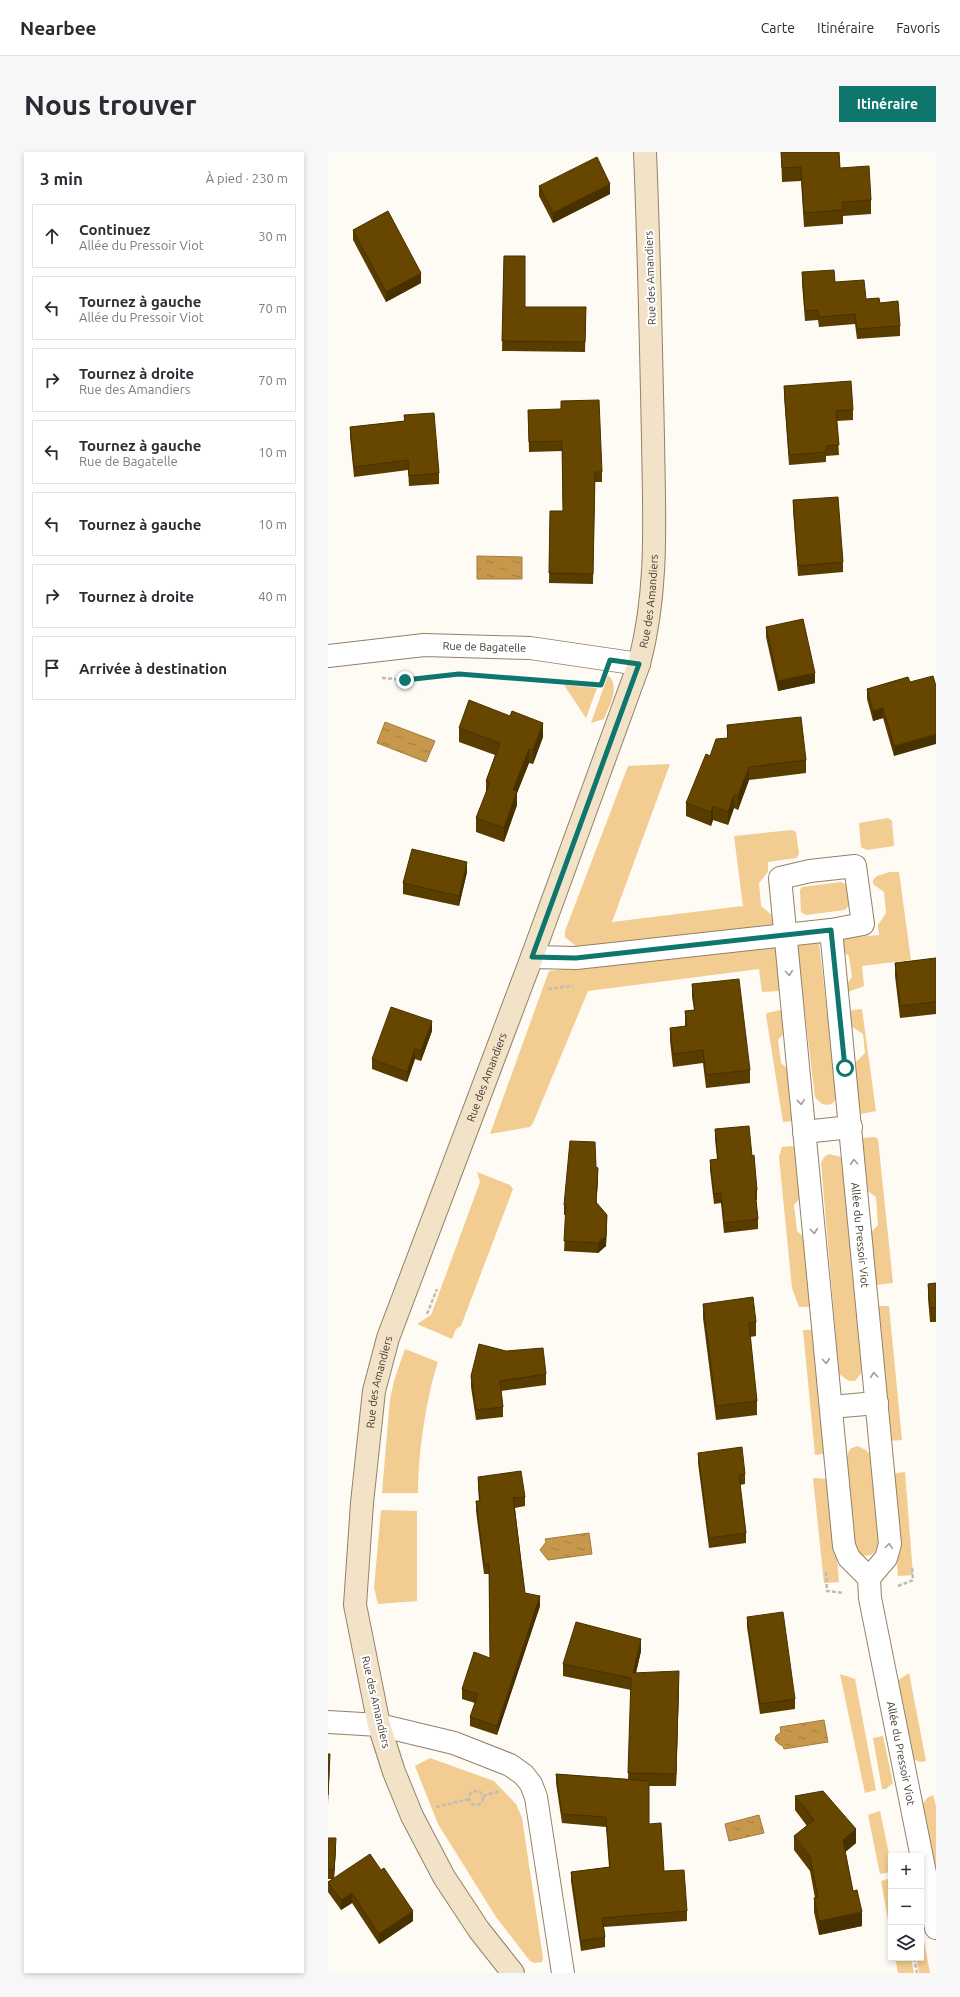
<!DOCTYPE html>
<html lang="fr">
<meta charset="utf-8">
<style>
:root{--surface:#fff;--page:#f7f7f7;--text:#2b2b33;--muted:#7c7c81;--line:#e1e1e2;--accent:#0f766e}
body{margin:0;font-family:Ubuntu,sans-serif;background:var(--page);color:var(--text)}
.controls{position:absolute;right:12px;bottom:12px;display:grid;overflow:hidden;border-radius:0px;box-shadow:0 2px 6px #0003}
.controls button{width:36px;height:36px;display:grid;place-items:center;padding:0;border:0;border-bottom:1px solid var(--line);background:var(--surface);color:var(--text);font:20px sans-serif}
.stop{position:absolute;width:12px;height:12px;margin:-9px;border:3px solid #0f766e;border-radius:50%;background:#fff}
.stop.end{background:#0f766e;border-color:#fff;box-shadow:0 1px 4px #0008}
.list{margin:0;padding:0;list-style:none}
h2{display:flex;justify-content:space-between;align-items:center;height:52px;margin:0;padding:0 16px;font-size:17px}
h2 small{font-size:13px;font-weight:400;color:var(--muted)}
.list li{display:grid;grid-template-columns:26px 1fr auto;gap:12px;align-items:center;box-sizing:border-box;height:64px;margin:0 8px 8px;padding:0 8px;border:1px solid var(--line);border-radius:0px}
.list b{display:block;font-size:15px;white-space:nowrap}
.list p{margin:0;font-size:13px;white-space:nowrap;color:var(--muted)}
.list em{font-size:13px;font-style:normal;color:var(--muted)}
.icon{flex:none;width:22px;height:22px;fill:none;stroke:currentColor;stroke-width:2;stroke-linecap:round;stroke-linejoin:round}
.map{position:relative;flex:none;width:608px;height:1821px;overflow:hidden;border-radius:0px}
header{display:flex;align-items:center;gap:24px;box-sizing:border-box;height:56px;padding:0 20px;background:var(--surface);border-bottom:1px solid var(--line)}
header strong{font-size:19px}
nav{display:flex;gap:22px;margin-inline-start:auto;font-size:14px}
.intro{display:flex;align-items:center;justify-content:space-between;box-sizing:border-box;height:96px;padding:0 24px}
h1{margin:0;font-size:28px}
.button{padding:10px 18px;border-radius:0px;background:var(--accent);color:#fff;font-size:14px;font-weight:700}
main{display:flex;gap:24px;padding:0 24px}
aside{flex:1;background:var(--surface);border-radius:0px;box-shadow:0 2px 6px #0003}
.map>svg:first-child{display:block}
</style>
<header>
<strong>Nearbee</strong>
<nav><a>Carte</a><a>Itinéraire</a><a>Favoris</a></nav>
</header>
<div class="intro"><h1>Nous trouver</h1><a class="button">Itinéraire</a></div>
<main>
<aside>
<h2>3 min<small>À pied · 230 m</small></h2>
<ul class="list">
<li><svg class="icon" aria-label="ahead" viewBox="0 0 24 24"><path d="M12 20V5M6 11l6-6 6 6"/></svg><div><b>Continuez</b><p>Allée du Pressoir Viot</p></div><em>30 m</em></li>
<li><svg class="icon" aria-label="left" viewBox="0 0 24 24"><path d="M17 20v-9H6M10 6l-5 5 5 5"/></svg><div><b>Tournez à gauche</b><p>Allée du Pressoir Viot</p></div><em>70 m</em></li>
<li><svg class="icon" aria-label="right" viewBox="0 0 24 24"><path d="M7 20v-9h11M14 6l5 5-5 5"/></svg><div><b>Tournez à droite</b><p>Rue des Amandiers</p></div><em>70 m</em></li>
<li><svg class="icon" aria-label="left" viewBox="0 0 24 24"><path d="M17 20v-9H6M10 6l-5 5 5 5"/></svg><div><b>Tournez à gauche</b><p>Rue de Bagatelle</p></div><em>10 m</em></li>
<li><svg class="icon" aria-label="left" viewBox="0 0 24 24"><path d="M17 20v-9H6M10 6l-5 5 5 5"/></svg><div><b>Tournez à gauche</b></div><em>10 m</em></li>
<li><svg class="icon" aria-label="right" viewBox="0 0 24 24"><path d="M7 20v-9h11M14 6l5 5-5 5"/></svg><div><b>Tournez à droite</b></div><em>40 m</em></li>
<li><svg class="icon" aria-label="arrive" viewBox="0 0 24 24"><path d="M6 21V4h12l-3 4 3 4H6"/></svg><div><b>Arrivée à destination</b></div></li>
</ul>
</aside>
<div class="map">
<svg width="608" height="1821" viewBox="0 0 608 1821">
<defs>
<pattern id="water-ripples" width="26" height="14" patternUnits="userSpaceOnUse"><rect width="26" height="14" fill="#c7984b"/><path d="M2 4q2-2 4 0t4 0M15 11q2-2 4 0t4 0" fill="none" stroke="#a37d3f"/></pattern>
</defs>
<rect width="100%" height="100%" fill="#fefaf4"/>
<g fill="#f2cc90">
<path d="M280 523C293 535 281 554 276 567L263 571Z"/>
<polygon points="236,533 269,536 258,566"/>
<polygon points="342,612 284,770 415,754 406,684 464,678 468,680 471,702 468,706 440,710 440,720 431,731 433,754 446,765 448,771 444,775 250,796 237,785 237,779 300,614"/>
<polygon points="560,666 564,669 566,694 539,698 533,695 531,671"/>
<polygon points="562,720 571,720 583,808 534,814 536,834 520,840 515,837 524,825 521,804 510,796 513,789 517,786 551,783 550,773 558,761 556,740 545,732 545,728 549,724"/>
<polygon points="513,730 519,733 521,753 517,758 478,763 473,760 472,738 474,735"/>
<path d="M489 788 491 791 509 946 504 952C495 954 493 952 487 945L469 796V789Z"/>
<polygon points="446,792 451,798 455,836 450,839 434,840 431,817 260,839 205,971 202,975 162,982 221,819"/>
<polygon points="534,857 548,959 532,962 529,961 525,913 537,901 535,882 520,872 521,860 525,858"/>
<polygon points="452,858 457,861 460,877 450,888 453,911 465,922 467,969 455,970 438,863 439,861"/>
<polygon points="547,985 550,987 565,1131 548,1133 541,1082 550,1073 548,1045 537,1037 532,989 534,986"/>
<polygon points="467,994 477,1041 466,1053 469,1079 481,1090 485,1155 471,1155 464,1136 451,1005 454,995"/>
<polygon points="501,1002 513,1005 516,1010 535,1219 527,1229 521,1229 511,1222 493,1011 496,1005"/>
<polygon points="149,1020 182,1033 185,1037 133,1174 128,1177 124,1187 89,1172 103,1163 152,1030"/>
<polygon points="551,1154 561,1154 574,1288 559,1289 548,1157"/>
<polygon points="475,1178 488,1178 500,1301 487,1303"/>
<path d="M77 1197 110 1210C98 1246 90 1302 90 1341H54L62 1247 66 1229Z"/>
<polygon points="529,1294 538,1298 543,1304 552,1393 544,1403 535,1404 527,1396 519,1304 522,1297"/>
<polygon points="577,1320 585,1423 570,1424 562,1326 563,1322"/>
<polygon points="485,1326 502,1327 511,1430 496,1431"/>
<polygon points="53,1358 89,1359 89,1449 50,1452 46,1436"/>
<polygon points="581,1521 598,1609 592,1610 585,1607 569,1529"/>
<polygon points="512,1522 527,1527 548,1638 537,1641"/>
<polygon points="555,1584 565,1631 558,1637 554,1637 545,1586"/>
<polygon points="102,1606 166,1629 188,1652 194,1666 215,1806 214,1810 206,1811 202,1809 168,1765 110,1672 87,1614"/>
<polygon points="605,1643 608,1654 608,1726 594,1653 599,1646"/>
<polygon points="552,1659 563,1712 563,1720 552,1722 540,1663"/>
<polygon points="563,1726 563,1785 553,1729"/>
<polygon points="593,1773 602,1821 591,1821 588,1806 593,1806"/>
<polygon points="567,1806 583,1806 586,1821 570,1821"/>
</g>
<g fill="url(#water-ripples)" stroke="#9f7c42">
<polygon points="149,404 194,405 194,427 149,427"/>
<polygon points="57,570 107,589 98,610 49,591"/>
<polygon points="261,1381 264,1402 220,1408 212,1398 218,1390 217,1387"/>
<polygon points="496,1568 500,1590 456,1597 455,1594 451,1592 447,1588 448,1584 453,1580 452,1575"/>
<polygon points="431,1663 436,1681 401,1689 397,1672"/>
</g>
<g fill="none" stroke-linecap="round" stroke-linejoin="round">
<g stroke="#938167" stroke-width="24">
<g id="street">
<path id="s1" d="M0 504 96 493 202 496 311 512"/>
<path id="s2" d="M503 778 535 772 527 714 482 719 452 726 516 1394 521 1406 541 1426 542 1446 608 1776"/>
<path id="s3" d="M204 805 248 806 503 778 562 1392 558 1406 541 1426"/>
<polyline points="476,980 523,975"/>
<polyline points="503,1255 549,1251"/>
<polyline points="0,1570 51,1573 126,1591 182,1613 196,1623 203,1632 208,1645 235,1821"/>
</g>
</g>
<g stroke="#938167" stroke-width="24">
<g id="secondary">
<path id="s4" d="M185 1821 151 1778 116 1725 84 1664 66 1620 51 1573 27 1453 34 1351 46 1239 60 1186 204 805 311 512C331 436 326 364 325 287 323 191 321 96 317 0"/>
</g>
</g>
<g stroke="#c2bcb5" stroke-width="2.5" stroke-dasharray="4 2" stroke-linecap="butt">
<polyline points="154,523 237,530"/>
<polyline points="54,526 77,528 125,522"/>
<polyline points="220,837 245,834"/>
<polyline points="99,1162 109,1137"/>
<polyline points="498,1420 499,1439 516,1441"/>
<polyline points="570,1434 585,1428 584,1415"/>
<circle cx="148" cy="1646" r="7"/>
<polyline points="155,1644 172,1639"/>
<polyline points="108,1655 141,1647"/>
<polyline points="586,1806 589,1821"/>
</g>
<use href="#street" stroke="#fff" stroke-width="22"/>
<use href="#secondary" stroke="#f2e3c8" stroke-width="22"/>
</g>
<g fill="#593c00">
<polygon points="453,0 511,0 512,16 543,48 543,62 515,64 515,72 476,75 473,29 454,30"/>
<polygon points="211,34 282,42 225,71 211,44"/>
<polygon points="25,78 93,131 58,150 25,88"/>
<polygon points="176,104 197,155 258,165 257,200 174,199"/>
<polygon points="474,120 507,130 538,147 552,151 572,174 572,184 529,187 527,172 491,175 490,168 477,169 474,131"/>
<polygon points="456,234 525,258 525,268 509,269 511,303 498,304 498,310 461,313 456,244"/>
<polygon points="200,258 274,320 274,330 267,330 265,432 221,431 222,359 235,359 234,299 201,300"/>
<polygon points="76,263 111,321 111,332 81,334 80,318 26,325 22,285 22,275 76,269"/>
<polygon points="465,348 515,410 515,420 470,424 465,358"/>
<polygon points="438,475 487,531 450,539 438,485"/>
<polygon points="580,525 566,604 555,566 545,569 539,547 539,537"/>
<polygon points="399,573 478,608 478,621 421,628 410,658 406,656 400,673 385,668 383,674 358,664 358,651 382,604 399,586"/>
<polygon points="131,576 215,585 205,612 201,611 189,641 189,653 176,690 148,680 148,666 158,641 158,629 167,603 131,590"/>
<polygon points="139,720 131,754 75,742 75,731"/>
<polygon points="608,806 608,862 572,866 567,824 567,811"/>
<polygon points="364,832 422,918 422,931 378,936 375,911 345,915 342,889 342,876 357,874 357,859 366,858 364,845"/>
<polygon points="104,879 93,909 87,907 79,930 44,917 44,907"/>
<polygon points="387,977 424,1004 429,1038 429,1048 428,1048 430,1067 430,1077 396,1081 393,1051 386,1052 382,1018 382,1008 389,1007 387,987"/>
<polygon points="268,1015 270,1026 268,1051 279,1073 278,1094 270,1101 236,1099 238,1063 236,1063 236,1053"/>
<polygon points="608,1131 608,1170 602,1170 600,1146 600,1132"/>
<polygon points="375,1152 428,1170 428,1184 422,1185 429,1249 429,1263 388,1268 375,1166"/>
<polygon points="218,1222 218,1233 173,1239 175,1255 175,1265 148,1268 143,1235 143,1224"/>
<polygon points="370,1301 417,1322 417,1332 412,1333 418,1381 418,1391 381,1396 370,1311"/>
<polygon points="150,1325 197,1345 197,1354 187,1356 197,1441 212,1454 169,1583 142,1574 142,1565 147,1551 134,1547 134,1537 162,1506 161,1422 156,1422 148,1359 148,1349 151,1349 150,1335"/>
<polygon points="419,1465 467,1547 467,1557 432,1562 419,1475"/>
<polygon points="313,1499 308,1521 351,1531 348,1634 321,1634 321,1672 336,1719 359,1759 359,1769 276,1775 277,1785 277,1795 253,1799 243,1729 243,1720 281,1715 278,1675 234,1671 228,1631 228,1622 300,1627 303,1538 235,1524 235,1512"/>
<polygon points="467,1644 528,1691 517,1700 525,1739 534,1774 491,1783 486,1760 486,1746 487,1746 482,1719 466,1698 466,1684 479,1674 467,1658"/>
<polygon points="0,1686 8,1696 6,1726 85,1769 51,1792 24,1751 13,1758 0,1740 0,1730 4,1727 0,1727"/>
</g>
<g fill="#483100">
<polygon points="282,32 282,42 225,71 225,61"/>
<polygon points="93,121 93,131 58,150 58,140"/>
<polygon points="487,521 487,531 450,539 450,529"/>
<polygon points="555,556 555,566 545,569 545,559"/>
<polygon points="215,571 215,585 205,612 205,598"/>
<polygon points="608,582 608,592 566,604 566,594"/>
<polygon points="201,597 201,611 189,641 189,653 176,690 176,676 185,638"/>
<polygon points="421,615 421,628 410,658 410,644"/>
<polygon points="406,643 406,656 400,673 400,660"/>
<polygon points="385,654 385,668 383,674 383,660"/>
<polygon points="139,710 139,720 131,754 131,744"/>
<polygon points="104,869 104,879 93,909 93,899"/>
<polygon points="87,897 87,907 79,930 79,920"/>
<polygon points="270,1016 270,1026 268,1060 268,1050"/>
<polygon points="279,1063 278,1094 270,1101 270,1091"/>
<polygon points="212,1444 212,1454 169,1583 169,1574"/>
<polygon points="313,1487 313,1499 305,1533 305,1521"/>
<polygon points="351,1519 351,1531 348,1634 348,1622"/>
<polygon points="2,1602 2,1611 0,1652 0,1643"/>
<polygon points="528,1677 528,1691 515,1702 515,1688"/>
<polygon points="8,1686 8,1696 6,1728 6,1718"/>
<polygon points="24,1741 24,1751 13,1758 13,1748"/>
<polygon points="85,1759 85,1769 51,1792 51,1782"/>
<polygon points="534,1760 534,1774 491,1783 491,1769"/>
</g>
<g fill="#674600" stroke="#483100">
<polygon points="453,0 511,0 512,16 541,14 543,48 515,50 515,58 476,61 473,15 454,16"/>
<polygon points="269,5 282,32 225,61 211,34"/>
<polygon points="60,59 93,121 58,140 25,78"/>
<polygon points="176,104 197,104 197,155 258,155 257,190 174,189"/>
<polygon points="506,118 507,130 536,128 538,147 551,146 552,151 570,149 572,174 529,177 527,162 491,165 490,158 477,159 474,120"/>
<polygon points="523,229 525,258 508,259 511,293 498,294 498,300 461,303 456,234"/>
<polygon points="271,248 274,320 267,320 265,422 221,421 222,359 235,359 234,289 201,290 200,258 233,257 233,249"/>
<polygon points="106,261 111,321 81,324 80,308 26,315 22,275 77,269 76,263"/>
<polygon points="510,345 515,410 470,414 465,348"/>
<polygon points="475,467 487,521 450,529 438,475"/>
<polygon points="605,524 608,534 608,582 566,594 555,556 545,559 539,537 580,525 582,530"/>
<polygon points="141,548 182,564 184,559 215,571 205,598 201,597 185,638 189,639 176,676 148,666 162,630 158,629 172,591 131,576"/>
<polygon points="473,565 478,608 421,615 410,644 406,643 400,660 385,654 383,660 358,651 378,602 382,604 388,587 400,586 399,573"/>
<polygon points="84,697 139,710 131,744 75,731"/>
<polygon points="608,806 608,850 572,854 567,811"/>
<polygon points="411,827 422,918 378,923 375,898 345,902 342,876 359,874 357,859 367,858 364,832"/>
<polygon points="63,855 104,869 93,899 87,897 79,920 44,907"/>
<polygon points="421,974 424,1004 426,1003 429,1038 427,1038 430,1067 396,1071 393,1041 386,1042 382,1008 390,1007 387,977"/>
<polygon points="242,989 267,990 268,1015 270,1016 268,1050 279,1063 278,1084 270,1091 236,1089 238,1053 236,1053"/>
<polygon points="608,1131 608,1156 602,1156 600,1132"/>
<polygon points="425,1145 428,1170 421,1171 429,1249 388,1254 375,1152"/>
<polygon points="151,1192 178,1199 215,1196 218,1222 172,1229 175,1255 148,1258 143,1224"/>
<polygon points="414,1295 417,1322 411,1323 418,1381 381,1386 370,1301"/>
<polygon points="193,1319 197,1345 185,1346 197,1441 212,1444 169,1574 142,1565 150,1542 134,1537 146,1500 162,1506 161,1412 156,1412 148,1349 152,1349 150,1325"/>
<polygon points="455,1460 467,1547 432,1552 419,1465"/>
<polygon points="248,1470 313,1487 305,1521 351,1519 348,1622 300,1621 303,1526 235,1512"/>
<polygon points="0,1602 2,1602 0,1643"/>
<polygon points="228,1622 321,1629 321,1672 333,1671 336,1719 356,1718 359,1759 274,1766 277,1785 253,1789 243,1720 282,1715 278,1665 234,1662"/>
<polygon points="495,1639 528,1677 515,1688 525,1739 529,1738 534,1760 491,1769 486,1746 490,1745 482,1705 466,1684 486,1668 467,1644"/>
<polygon points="0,1686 8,1686 6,1718 0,1717"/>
<polygon points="42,1702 53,1718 56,1716 85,1759 51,1782 24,1741 13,1748 0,1730"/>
</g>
<defs><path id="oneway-chevron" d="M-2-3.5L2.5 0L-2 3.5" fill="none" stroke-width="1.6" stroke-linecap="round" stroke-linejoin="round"/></defs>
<g stroke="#a09c96">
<use href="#oneway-chevron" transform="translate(461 821) rotate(85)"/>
<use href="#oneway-chevron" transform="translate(473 950) rotate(84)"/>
<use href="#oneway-chevron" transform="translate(526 1010) rotate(-95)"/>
<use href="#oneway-chevron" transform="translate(486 1079) rotate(85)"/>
<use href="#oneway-chevron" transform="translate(498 1209) rotate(85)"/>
<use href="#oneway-chevron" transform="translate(546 1223) rotate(-95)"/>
<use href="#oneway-chevron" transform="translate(561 1394) rotate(-82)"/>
</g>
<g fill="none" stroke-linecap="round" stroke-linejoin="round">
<polyline stroke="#0f766e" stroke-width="5" points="77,528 131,522 273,533 282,508 311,512 204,805 248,806 503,778 517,916"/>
</g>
<g text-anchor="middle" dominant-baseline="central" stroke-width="4" stroke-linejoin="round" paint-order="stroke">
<g font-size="11" fill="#41392e" stroke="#fff">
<text transform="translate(322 126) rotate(-92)">Rue des Amandiers</text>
<text stroke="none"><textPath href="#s4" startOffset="1459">Rue des Amandiers</textPath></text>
<text stroke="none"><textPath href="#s1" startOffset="157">Rue de Bagatelle</textPath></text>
<text stroke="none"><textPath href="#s4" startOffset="955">Rue des Amandiers</textPath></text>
<text stroke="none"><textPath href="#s3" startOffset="607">Allée du Pressoir Viot</textPath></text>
<text stroke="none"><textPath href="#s4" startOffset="631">Rue des Amandiers</textPath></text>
<text transform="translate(48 1550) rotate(77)">Rue des Amandiers</text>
<text stroke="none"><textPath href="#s2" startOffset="1058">Allée du Pressoir Viot</textPath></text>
</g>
</g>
</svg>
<div class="controls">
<button>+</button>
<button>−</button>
<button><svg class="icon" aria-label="layers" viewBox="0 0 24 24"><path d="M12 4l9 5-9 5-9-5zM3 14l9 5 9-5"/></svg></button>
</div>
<div class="stop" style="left:517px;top:916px"></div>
<div class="stop end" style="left:77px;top:528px"></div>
</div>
</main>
